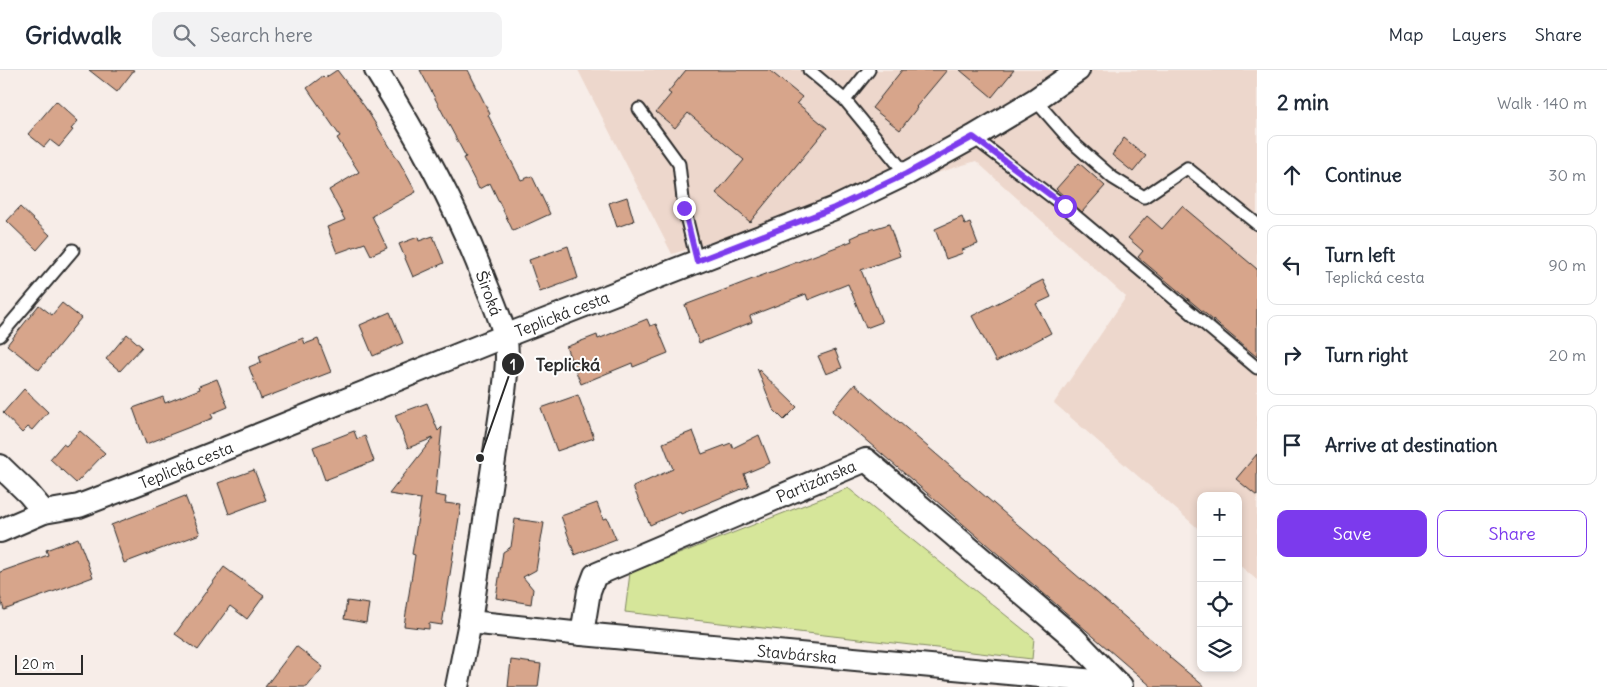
<!DOCTYPE html>
<meta charset="utf-8">
<style>
:root{--surface:#fff;--page:#f2f2f3;--text:#1f2937;--muted:#747a83;--line:#e0e1e3;--accent:#7c3aed}
body{margin:0;font-family:Delius,sans-serif;background:var(--page);color:var(--text)}
.controls{position:absolute;right:15px;bottom:15px;display:grid;overflow:hidden;border-radius:10px;box-shadow:0 2px 8px #0003}
.controls button{width:45px;height:45px;display:grid;place-items:center;padding:0;border:0;border-bottom:1px solid var(--line);background:var(--surface);color:var(--text);font:25px sans-serif}
.scale{position:absolute;left:15px;bottom:12px;width:68px;box-sizing:border-box;padding-left:5px;border:2px solid #2b2b2b;border-top:0;font-size:14px;line-height:18px;white-space:nowrap;color:#2b2b2b;-webkit-text-stroke:4px #fff;paint-order:stroke}
.stop{position:absolute;width:15px;height:15px;margin:-11px;border:4px solid #7c3aed;border-radius:50%;background:#fff}
.stop.end{background:#7c3aed;border-color:#fff;box-shadow:0 1px 5px #0008}
.list{margin:0;padding:0;list-style:none}
h2{display:flex;justify-content:space-between;align-items:center;height:65px;margin:0;padding:0 20px;font-size:21px}
h2 small{font-size:16px;font-weight:400;color:var(--muted)}
.list li{display:grid;grid-template-columns:32px 1fr auto;gap:15px;align-items:center;box-sizing:border-box;height:80px;margin:0 10px 10px;padding:0 10px;border:1px solid var(--line);border-radius:10px}
.list b{display:block;font-size:19px;white-space:nowrap}
.list p{margin:0;font-size:16px;white-space:nowrap;color:var(--muted)}
.list em{font-size:16px;font-style:normal;color:var(--muted)}
.actions{display:flex;gap:10px;padding:15px 20px}
.actions a{flex:1;padding:11px 0;border:1px solid var(--accent);border-radius:10px;text-align:center;font-size:18px;color:var(--accent)}
.actions .main{background:var(--accent);color:#fff}
.icon{flex:none;width:28px;height:28px;fill:none;stroke:currentColor;stroke-width:2;stroke-linecap:round;stroke-linejoin:round}
.map{position:relative;flex:none;width:1257px;height:617px;overflow:hidden}
header{display:flex;align-items:center;gap:30px;box-sizing:border-box;height:70px;padding:0 25px;background:var(--surface);border-bottom:1px solid var(--line)}
header strong{font-size:24px}
nav{display:flex;gap:28px;margin-inline-start:auto;font-size:18px}
.search{width:350px;height:45px;background:var(--page);display:flex;align-items:center;gap:12px;box-sizing:border-box;padding:0 18px;border-radius:10px;color:var(--muted);font-size:19px}
main{display:flex}
aside{flex:1;background:var(--surface)}
.map>svg:first-child{display:block}
</style>
<header>
<strong>Gridwalk</strong>
<div class="search"><svg class="icon" aria-label="search" viewBox="0 0 24 24"><circle cx="10" cy="10" r="6"/><path d="M15 15l6 6"/></svg>Search here</div>
<nav><a>Map</a><a>Layers</a><a>Share</a></nav>
</header>
<main>
<div class="map">
<svg width="1257" height="617" viewBox="0 0 1257 617">
<rect width="100%" height="100%" fill="#f7ede8"/>
<filter id="ink" filterUnits="userSpaceOnUse"><feTurbulence type="fractalNoise" baseFrequency=".02" numOctaves="2"/><feDisplacementMap in="SourceGraphic" scale="10" xChannelSelector="R" yChannelSelector="G"/><feConvolveMatrix kernelMatrix="1 2 1 2 8 2 1 2 1" color-interpolation-filters="sRGB"/></filter>
<g filter="url(#ink)">
<polygon fill="#edd7cc" points="578,0 1257,0 1257,510 1238,494 1238,426 1201,426 1201,461 1054,333 1126,227 976,91 672,184"/>
<polygon fill="#d6e69a" stroke="#808862" points="848,418 1034,568 1032,589 625,542 630,503"/>
<g fill="#d7a58b" stroke="#2b2b2b">
<polygon points="89,0 134,0 117,22"/>
<polygon points="337,0 365,37 400,93 416,122 372,146 387,178 371,185 365,173 337,183 327,157 345,150 329,120 359,102 337,68 340,66 307,18 323,6 325,8"/>
<polygon points="420,0 468,0 490,44 488,45 521,110 532,106 550,144 513,161 490,113 479,119 463,88 466,87"/>
<polygon points="686,0 769,0 802,27 797,33 827,58 750,152 716,123 744,90 688,43 675,58 656,42 671,24 668,22"/>
<polygon points="902,0 947,0 916,37 917,38 900,60 872,38"/>
<polygon points="960,0 1014,0 992,27"/>
<polygon points="56,31 78,51 71,59 73,60 59,77 50,70 44,77 28,64"/>
<polygon points="1124,68 1146,86 1133,102 1112,85"/>
<polygon points="1079,93 1105,116 1082,142 1056,119"/>
<polygon points="627,127 634,151 617,157 609,133"/>
<polygon points="1182,136 1257,199 1257,287 1138,187 1143,181 1128,168 1147,146 1162,159"/>
<polygon points="20,137 50,165 37,180 7,151"/>
<polygon points="962,147 965,155 970,153 978,174 962,180 963,183 946,189 935,159"/>
<polygon points="889,154 900,186 861,200 882,252 866,258 848,214 808,230 806,224 750,246 752,252 699,273 685,235 852,171 851,168 860,164 860,163"/>
<polygon points="433,166 444,193 413,207 399,174 418,167 419,171"/>
<polygon points="568,176 578,208 540,222 529,190"/>
<polygon points="1043,210 1051,227 1036,234 1051,263 996,292 972,246"/>
<polygon points="62,233 81,248 39,300 7,275 39,235 52,245"/>
<polygon points="390,242 403,273 373,286 360,255"/>
<polygon points="647,249 650,256 656,254 668,283 633,297 632,293 581,314 566,277 597,265 598,269"/>
<polygon points="127,264 142,277 120,301 106,289"/>
<polygon points="303,268 305,274 318,269 331,302 261,329 249,297 261,292 259,286"/>
<polygon points="835,280 842,298 826,304 818,286"/>
<polygon points="757,298 797,337 784,350 773,339"/>
<polygon points="217,309 228,337 211,344 213,348 146,374 133,338 163,327 165,333 200,319 199,316"/>
<polygon points="855,314 1170,586 1169,587 1205,617 1152,617 832,341"/>
<polygon points="24,319 48,342 32,360 28,357 22,363 3,343"/>
<polygon points="578,325 594,368 557,381 541,338"/>
<polygon points="427,333 438,361 442,357 435,425 446,427 445,433 461,435 442,555 429,553 429,559 404,556 415,485 412,484 421,429 389,424 433,368 408,378 395,345"/>
<polygon points="80,361 105,383 76,413 50,389 63,374 66,376"/>
<polygon points="354,361 357,369 365,366 374,391 325,410 313,377"/>
<polygon points="693,361 702,384 731,373 733,378 759,365 770,393 744,404 749,416 681,444 680,442 650,455 633,417 673,399 663,373"/>
<polygon points="1257,384 1257,426 1236,409"/>
<polygon points="254,400 266,430 229,444 218,413"/>
<polygon points="185,426 200,464 124,493 111,455"/>
<polygon points="597,433 603,449 607,448 616,469 575,485 561,446"/>
<polygon points="515,449 544,453 536,500 523,507 533,519 531,534 496,528 503,482 511,477"/>
<polygon points="78,468 93,507 4,540 0,526 0,502 48,485 46,480"/>
<polygon points="224,497 264,526 247,549 230,536 198,580 175,564"/>
<polygon points="347,531 369,534 366,553 344,549"/>
<polygon points="296,576 323,597 307,617 265,617"/>
<polygon points="511,590 541,594 538,617 508,617"/>
</g>
<g fill="none" stroke-linecap="round" stroke-linejoin="round">
<g stroke="#2b2b2b" stroke-width="15">
<g id="lane">
<polyline points="809,0 845,30 906,104"/>
<polyline points="845,30 869,0"/>
<polyline points="1035,30 1071,71 1113,108 1144,127 1187,98 1257,154"/>
<polyline points="639,39 679,94 684,138 697,191"/>
<polyline points="973,67 1065,137 1257,298"/>
<polyline points="0,266 73,180"/>
</g>
</g>
<g stroke="#2b2b2b" stroke-width="26">
<g id="street">
<path d="M376 0C418 67 456 135 484 209 491 227 500 246 505 266 509 284 506 304 504 322L470 552 457 617"/>
<polyline points="0,396 28,423 44,442"/>
<polyline points="0,461 44,442 79,436 147,410 505,266 835,138 906,104 973,67 1035,30 1078,0"/>
<polyline points="470,552 582,564 1117,613 1121,616"/>
<polyline points="582,564 589,521 595,505 866,390 1074,568 1117,613"/>
</g>
</g>
<use href="#lane" stroke="#fff" stroke-width="11"/>
<use href="#street" stroke="#fff" stroke-width="22"/>
</g>
</g>
<g fill="none" stroke-linecap="round" stroke-linejoin="round" filter="url(#ink)">
<polyline stroke="#7c3aed" stroke-width="6" points="684,138 697,191 834,138 906,104 973,67 1065,136"/>
</g>
<g text-anchor="middle" dominant-baseline="central" stroke-width="4" stroke-linejoin="round" paint-order="stroke">
<g font-size="16" fill="#2b2b2b" stroke="#fff">
<text transform="translate(489 223) rotate(70)">Široká</text>
<text transform="translate(562 244) rotate(-21)">Teplická cesta</text>
<text transform="translate(186 395) rotate(-22)">Teplická cesta</text>
<text transform="translate(816 411) rotate(-23)">Partizánska</text>
<text transform="translate(797 584) rotate(5)">Stavbárska</text>
</g>
</g>
<path fill="none" stroke="#2b2b2b" stroke-width="2" d="M480 388L513 294"/>
<g fill="#2b2b2b" stroke="#fff" stroke-width="2">
<circle cx="480" cy="388" r="5"/>
<circle cx="513" cy="294" r="12"/>
</g>
<g font-size="15" text-anchor="middle" font-weight="bold" fill="#fff">
<text x="513" y="300">1</text>
</g>
<g font-size="18" text-anchor="middle" font-weight="bold" fill="#2b2b2b" stroke="#fff" stroke-width="4" stroke-linejoin="round" paint-order="stroke">
<text x="568" y="301">Teplická</text>
</g>
</svg>
<div class="controls">
<button>+</button>
<button>−</button>
<button><svg class="icon" aria-label="locate" viewBox="0 0 24 24"><circle cx="12" cy="12" r="6"/><path d="M12 2v4M12 18v4M2 12h4M18 12h4"/></svg></button>
<button><svg class="icon" aria-label="layers" viewBox="0 0 24 24"><path d="M12 4l9 5-9 5-9-5zM3 14l9 5 9-5"/></svg></button>
</div>
<div class="scale">20 m</div>
<div class="stop" style="left:1065px;top:136px"></div>
<div class="stop end" style="left:684px;top:138px"></div>
</div>
<aside>
<h2>2 min<small>Walk · 140 m</small></h2>
<ul class="list">
<li><svg class="icon" aria-label="ahead" viewBox="0 0 24 24"><path d="M12 20V5M6 11l6-6 6 6"/></svg><div><b>Continue</b></div><em>30 m</em></li>
<li><svg class="icon" aria-label="left" viewBox="0 0 24 24"><path d="M17 20v-9H6M10 6l-5 5 5 5"/></svg><div><b>Turn left</b><p>Teplická cesta</p></div><em>90 m</em></li>
<li><svg class="icon" aria-label="right" viewBox="0 0 24 24"><path d="M7 20v-9h11M14 6l5 5-5 5"/></svg><div><b>Turn right</b></div><em>20 m</em></li>
<li><svg class="icon" aria-label="arrive" viewBox="0 0 24 24"><path d="M6 21V4h12l-3 4 3 4H6"/></svg><div><b>Arrive at destination</b></div></li>
</ul>
<div class="actions"><a class="main">Save</a><a>Share</a></div>
</aside>
</main>
